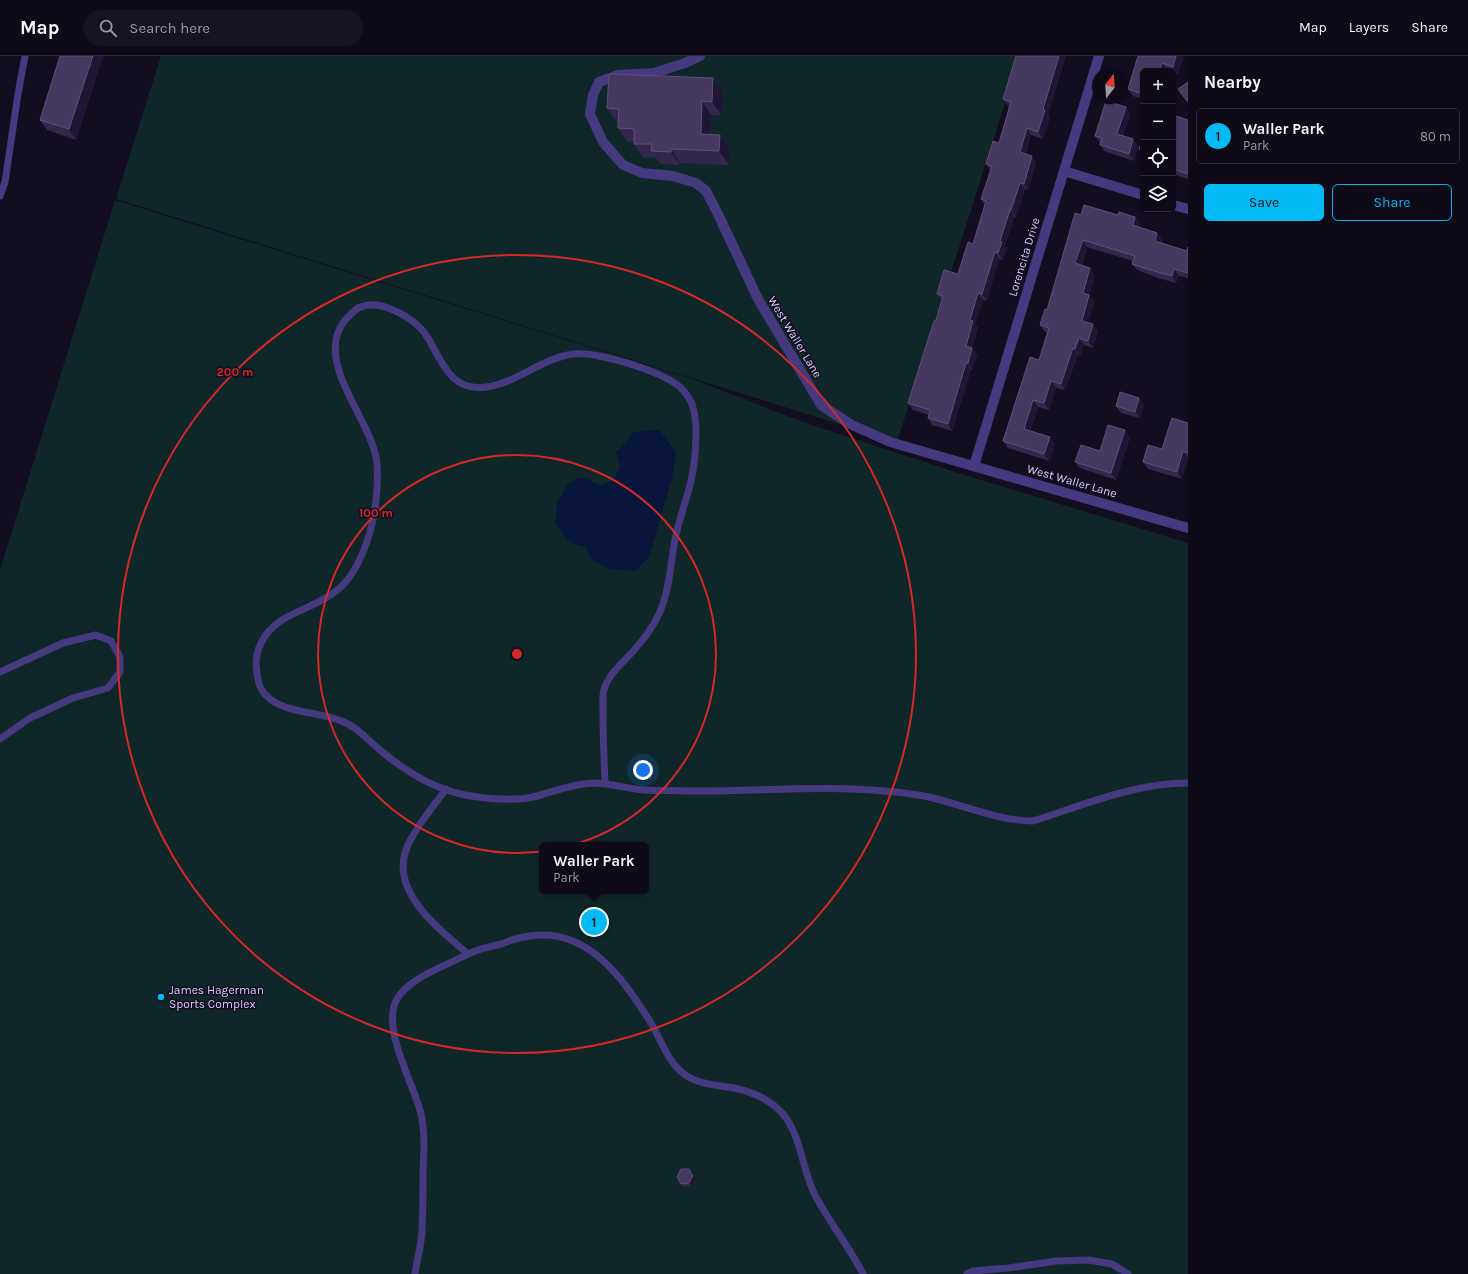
<!DOCTYPE html>
<meta charset="utf-8">
<style>
:root{--surface:#0e0a18;--page:#171321;--text:#f1f3f6;--muted:#9b9aa2;--line:#2e2b37;--accent:#04baf4}
body{margin:0;font-family:Karla,sans-serif;background:var(--page);color:var(--text)}
.controls{position:absolute;right:12px;top:12px;display:grid;overflow:hidden;border-radius:6px;box-shadow:0 1px 3px #0004}
.controls button{width:36px;height:36px;display:grid;place-items:center;padding:0;border:0;border-bottom:1px solid var(--line);background:var(--surface);color:var(--text);font:20px sans-serif}
.compass{position:absolute;left:1092px;top:12px;width:36px;height:36px;border-radius:50%;background:var(--surface);box-shadow:0 1px 3px #0004;rotate:17deg}
.you{position:absolute;left:643px;top:714px;width:14px;height:14px;margin:-10px;border:3px solid #fff;border-radius:50%;background:#1a73e8;box-shadow:0 0 0 6px #1a73e833}
.badge{display:grid;place-items:center;width:26px;height:26px;border-radius:50%;background:var(--accent);color:#111;font-size:13px;font-weight:700}
.pin{position:absolute;translate:-50% -50%;border:2px solid #fff;box-shadow:0 1px 4px #0006}
.popup{position:absolute;left:539px;top:786px;width:110px;height:52px;box-sizing:border-box;display:grid;place-content:center;border-radius:6px;background:var(--surface);filter:drop-shadow(0 1px 3px #0005);font-size:13px;white-space:nowrap;color:var(--muted)}
.popup b{font-size:15px;color:var(--text)}
.popup::after{content:'';position:absolute;left:50%;top:100%;margin-left:-8px;border:8px solid transparent;border-top-color:var(--surface)}
.list{margin:0;padding:0;list-style:none}
h2{display:flex;justify-content:space-between;align-items:center;height:52px;margin:0;padding:0 16px;font-size:17px}
h2 small{font-size:13px;font-weight:400;color:var(--muted)}
.list li{display:grid;grid-template-columns:26px 1fr auto;gap:12px;align-items:center;box-sizing:border-box;height:56px;margin:0 8px 8px;padding:0 8px;border:1px solid var(--line);border-radius:6px}
.list b{display:block;font-size:15px;white-space:nowrap}
.list p{margin:0;font-size:13px;white-space:nowrap;color:var(--muted)}
.list em{font-size:13px;font-style:normal;color:var(--muted)}
.actions{display:flex;gap:8px;padding:12px 16px}
.actions a{flex:1;padding:9px 0;border:1px solid var(--accent);border-radius:6px;text-align:center;font-size:14px;color:var(--accent)}
.actions .main{background:var(--accent);color:#111}
.icon{flex:none;width:22px;height:22px;fill:none;stroke:currentColor;stroke-width:2;stroke-linecap:round;stroke-linejoin:round}
.map{position:relative;flex:none;width:1188px;height:1218px;overflow:hidden}
header{display:flex;align-items:center;gap:24px;box-sizing:border-box;height:56px;padding:0 20px;background:var(--surface);border-bottom:1px solid var(--line)}
header strong{font-size:19px}
nav{display:flex;gap:22px;margin-inline-start:auto;font-size:14px}
.search{width:280px;height:36px;background:var(--page);display:flex;align-items:center;gap:10px;box-sizing:border-box;padding:0 14px;border-radius:22px;color:var(--muted);font-size:15px}
main{display:flex}
aside{flex:1;background:var(--surface)}
.map>svg:first-child{display:block}
</style>
<header>
<strong>Map</strong>
<div class="search"><svg class="icon" aria-label="search" viewBox="0 0 24 24"><circle cx="10" cy="10" r="6"/><path d="M15 15l6 6"/></svg>Search here</div>
<nav><a>Map</a><a>Layers</a><a>Share</a></nav>
</header>
<main>
<div class="map">
<svg width="1188" height="1218" viewBox="0 0 1188 1218">
<rect width="100%" height="100%" fill="#130d20"/>
<g fill="#10272a" fill-rule="evenodd">
<polygon points="161,0 1020,0 897,386 116,143"/>
<path d="M115 144 693 323 803 366 955 416 1188 487V1218H0V514ZM542 789H646V835H542Z"/>
</g>
<polygon fill="#0a153c" points="660,374 676,397 672,422 649,501 635,515 608,513 591,503 586,491 570,487 555,467 557,447 567,429 577,422 587,423 600,429 614,424 620,410 616,396 626,386 633,376"/>
<g fill="none" stroke-linecap="round" stroke-linejoin="round">
<g stroke="#45397f" stroke-width="7">
<polyline points="0,140 5,126 18,38 25,0"/>
<polyline points="0,616 63,587 96,579 111,585 120,601 120,616 108,632 73,642 30,662 0,683"/>
<path d="M605 727C604 703 603 679 603 655 603 648 602 641 604 634 608 618 624 606 635 593 644 583 652 572 658 560 669 537 670 513 674 489 677 469 685 449 690 429 694 413 696 395 696 378 696 368 695 357 692 348 689 341 685 336 680 331 661 315 597 295 573 298 542 302 517 327 486 331 451 336 442 306 428 282 419 267 404 258 388 252 378 248 368 247 358 252 355 254 353 256 350 259 308 298 368 359 376 401 379 417 377 437 375 453 371 479 358 519 336 535 312 555 276 556 261 587 256 597 255 605 257 617 258 628 261 636 270 643 291 659 324 655 348 668 360 674 370 686 380 694 406 716 437 735 471 740 490 743 514 745 533 741 554 736 570 728 593 727 611 727 627 733 644 734 658 735 672 734 686 735 741 736 796 731 851 733 878 734 907 736 933 742 966 750 999 765 1033 765 1084 749 1134 727 1188 727"/>
<path d="M446 733C433 751 417 769 408 789 387 834 438 872 468 898"/>
<path d="M415 1218C417 1204 421 1190 422 1176 423 1156 423 1135 423 1115 424 1096 425 1077 421 1058 414 1028 382 975 396 945 406 923 445 910 466 899 477 893 489 891 501 888 509 885 516 882 524 881 586 868 622 921 651 967 661 984 668 1006 684 1018 699 1029 717 1029 734 1032 753 1036 770 1043 783 1058 801 1080 802 1112 814 1137 828 1165 849 1190 863 1218"/>
<polyline points="967,1218 973,1215 1008,1212 1057,1205 1088,1204 1112,1208 1128,1218"/>
</g>
<g stroke="#45397f" stroke-width="10">
<polyline points="700,0 685,7 654,17 618,19 599,26 593,39 590,58 603,86 623,109 642,117 673,120 696,127 706,135 717,156 758,243 821,349 850,368 890,386 1188,472"/>
<polyline points="1064,115 1143,139"/>
<polyline points="1173,149 1188,153"/>
<polyline points="974,410 1099,0"/>
</g>
</g>
<g fill="#34274e">
<polygon points="60,0 103,0 76,84 47,74 40,64"/>
<polygon points="1016,0 1066,0 1048,58 1050,61 1043,83 1031,79 1026,98 1032,100 1036,107 1028,134 1025,133 1016,161 1014,161 1005,190 1007,192 1003,204 999,203 987,245 983,244 975,268 978,272 972,292 977,299 972,314 971,314 952,375 932,369 928,362 929,359 913,354 908,347 942,245 937,238 958,218 973,188 985,149 981,143 991,115 986,108 999,87 1009,51 1008,50 1003,43"/>
<polygon points="1138,0 1181,0 1183,2 1178,18 1173,16 1173,15 1166,14 1143,15 1143,43 1133,40 1128,33"/>
<polygon points="713,22 723,36 722,59 711,59 711,78 720,79 729,92 729,109 680,107 680,109 661,108 656,102 643,101 634,88 634,86 627,85 618,72 618,66 617,66 607,52"/>
<polygon points="1126,51 1130,58 1123,80 1133,83 1138,90 1134,105 1104,95 1100,89 1100,87 1095,80"/>
<polygon points="1173,59 1188,64 1188,123 1173,118"/>
<polygon points="1143,81 1143,99 1139,93"/>
<polygon points="1081,159 1118,159 1135,161 1140,168 1139,171 1157,177 1162,184 1161,187 1187,195 1188,191 1188,222 1179,220 1176,227 1158,222 1137,214 1132,208 1133,205 1087,191 1082,209 1095,219 1089,239 1094,246 1088,267 1098,275 1093,292 1084,289 1080,300 1078,299 1065,334 1056,332 1049,354 1038,351 1030,375 1050,381 1055,388 1049,405 1008,392 1003,385 1039,304 1047,277 1045,276 1040,269 1047,254"/>
<polygon points="1139,342 1144,349 1140,362 1121,357 1116,350"/>
<polygon points="1188,367 1188,402 1182,423 1148,413 1143,406 1162,393"/>
<polygon points="1130,381 1116,424 1080,412 1075,406"/>
<polygon points="677,1121 696,1123 692,1130 684,1131"/>
</g>
<g fill="#1f1534">
<polygon points="93,0 103,0 76,84 69,73"/>
<polygon points="1059,0 1066,0 1048,58 1050,61 1043,83 1038,76 1043,53"/>
<polygon points="1176,0 1181,0 1183,2 1178,18 1173,11"/>
<polygon points="1162,7 1166,14 1166,15 1159,15"/>
<polygon points="713,22 723,36 722,59 712,46"/>
<polygon points="702,45 711,59 710,91 701,78"/>
<polygon points="1126,51 1130,58 1122,85 1117,78"/>
<polygon points="1027,72 1031,79 1024,103 1020,96"/>
<polygon points="720,79 729,92 729,109 719,95"/>
<polygon points="1133,83 1138,90 1134,105 1129,98"/>
<polygon points="671,93 680,107 680,109 671,96"/>
<polygon points="1032,100 1036,107 1028,134 1024,128"/>
<polygon points="1020,127 1025,133 1016,161 1011,154"/>
<polygon points="1010,154 1014,161 1005,190 1007,192 1003,204 998,197 1000,185"/>
<polygon points="1135,161 1140,168 1138,176 1133,169"/>
<polygon points="1157,177 1162,184 1160,192 1155,185"/>
<polygon points="1083,184 1087,191 1080,214 1075,207"/>
<polygon points="995,196 999,203 987,245 982,238"/>
<polygon points="1090,212 1095,219 1088,244 1083,237"/>
<polygon points="1174,213 1179,220 1176,227 1172,220"/>
<polygon points="978,237 983,244 975,268 978,272 970,297 966,290 970,264"/>
<polygon points="1089,239 1094,246 1087,272 1082,265"/>
<polygon points="1093,268 1098,275 1093,292 1088,285"/>
<polygon points="1079,282 1084,289 1080,300 1075,293"/>
<polygon points="972,292 977,299 972,314 968,307"/>
<polygon points="1073,292 1078,299 1065,334 1061,328"/>
<polygon points="966,307 971,314 952,375 948,368"/>
<polygon points="1051,325 1056,332 1049,354 1044,347"/>
<polygon points="1139,342 1144,349 1140,362 1135,356"/>
<polygon points="1033,344 1038,351 1028,379 1024,373"/>
<polygon points="1125,374 1130,381 1116,424 1111,417"/>
<polygon points="1050,381 1055,388 1049,405 1044,398"/>
<polygon points="1183,395 1188,402 1182,423 1177,416"/>
<polygon points="691,1117 696,1123 692,1130 689,1127"/>
</g>
<g fill="#453861" stroke="#5d507a">
<polygon points="60,0 93,0 69,73 40,64"/>
<polygon points="1016,0 1059,0 1043,53 1045,54 1038,76 1027,72 1020,96 1032,100 1024,128 1020,127 1011,154 1010,154 1000,185 1002,186 998,197 995,196 982,238 978,237 970,264 973,265 966,290 972,292 968,307 966,307 948,368 928,362 930,354 908,347 934,265 936,264 943,240 937,238 944,214 958,218 968,186 973,188 986,145 981,143 992,110 986,108 993,85 999,87 1011,46 1003,43"/>
<polygon points="1138,0 1176,0 1173,11 1162,7 1159,15 1143,15 1143,38 1128,33"/>
<polygon points="609,18 713,22 712,46 702,45 701,78 720,79 719,95 671,93 671,96 651,95 652,88 634,88 634,73 618,72 619,53 607,52"/>
<polygon points="1188,26 1188,45 1187,45 1178,33"/>
<polygon points="1106,45 1126,51 1117,78 1133,83 1129,98 1100,89 1102,82 1095,80"/>
<polygon points="1173,59 1188,64 1188,118 1173,113"/>
<polygon points="1143,81 1143,95 1139,93"/>
<polygon points="1084,149 1118,159 1119,156 1135,161 1133,169 1157,177 1155,185 1187,195 1188,191 1188,217 1174,213 1172,220 1154,215 1132,208 1135,200 1083,184 1075,207 1090,212 1083,237 1089,239 1082,265 1093,268 1088,285 1079,282 1075,293 1073,292 1061,328 1051,325 1044,347 1033,344 1024,373 1050,381 1044,398 1003,385 1030,301 1039,304 1049,272 1040,269 1045,253 1047,254 1075,157 1081,159"/>
<polygon points="1120,336 1139,342 1135,356 1116,350"/>
<polygon points="1172,362 1188,367 1188,397 1183,395 1177,416 1143,406 1148,389 1162,393"/>
<polygon points="1108,369 1125,374 1111,417 1075,406 1081,389 1100,395"/>
<polygon points="681,1113 689,1113 693,1120 689,1127 681,1128 677,1121"/>
</g>
<g fill="none" stroke="#d62828" stroke-width="2">
<circle cx="517" cy="598" r="199"/>
<circle cx="517" cy="598" r="399"/>
</g>
<circle fill="#04baf4" stroke="#130d20" stroke-width="1.5" cx="161" cy="941" r="4"/>
<g text-anchor="middle" dominant-baseline="central" stroke-width="3" stroke-linejoin="round" paint-order="stroke">
<g font-size="12" fill="#dacdfe" stroke="#130d20">
<text transform="translate(1024 201) rotate(-73)">Lorencita Drive</text>
<text transform="translate(795 281) rotate(59)">West Waller Lane</text>
<text transform="translate(1072 425) rotate(16)">West Waller Lane</text>
</g>
<g font-size="12" fill="#dacdfe" stroke="#130d20" text-anchor="start">
<text x="169" y="934">James Hagerman<tspan x="169" dy="14">Sports Complex</tspan></text>
</g>
</g>
<circle cx="517" cy="598" r="6" fill="#d62828" stroke="#130d20" stroke-width="2"/>
<g font-size="12" text-anchor="middle" font-weight="bold" fill="#d62828" stroke="#130d20" stroke-width="3" stroke-linejoin="round" paint-order="stroke">
<text x="235" y="320">200 m</text>
<text x="376" y="461">100 m</text>
</g>
</svg>
<div class="controls">
<button>+</button>
<button>−</button>
<button><svg class="icon" aria-label="locate" viewBox="0 0 24 24"><circle cx="12" cy="12" r="6"/><path d="M12 2v4M12 18v4M2 12h4M18 12h4"/></svg></button>
<button><svg class="icon" aria-label="layers" viewBox="0 0 24 24"><path d="M12 4l9 5-9 5-9-5zM3 14l9 5 9-5"/></svg></button>
</div>
<svg class="compass" viewBox="-18 -18 36 36"><path d="M0-13l5 13h-10z" fill="#e53935"/><path d="M0 13l5-13h-10z" fill="#9b9aa2"/></svg>
<div class="you"></div>
<div class="pin badge" style="left:594px;top:866px">1</div>
<div class="popup"><b>Waller Park</b>Park</div>
</div>
<aside>
<h2>Nearby<small></small></h2>
<ul class="list">
<li><span class="badge">1</span><div><b>Waller Park</b><p>Park</p></div><em>80 m</em></li>
</ul>
<div class="actions"><a class="main">Save</a><a>Share</a></div>
</aside>
</main>
